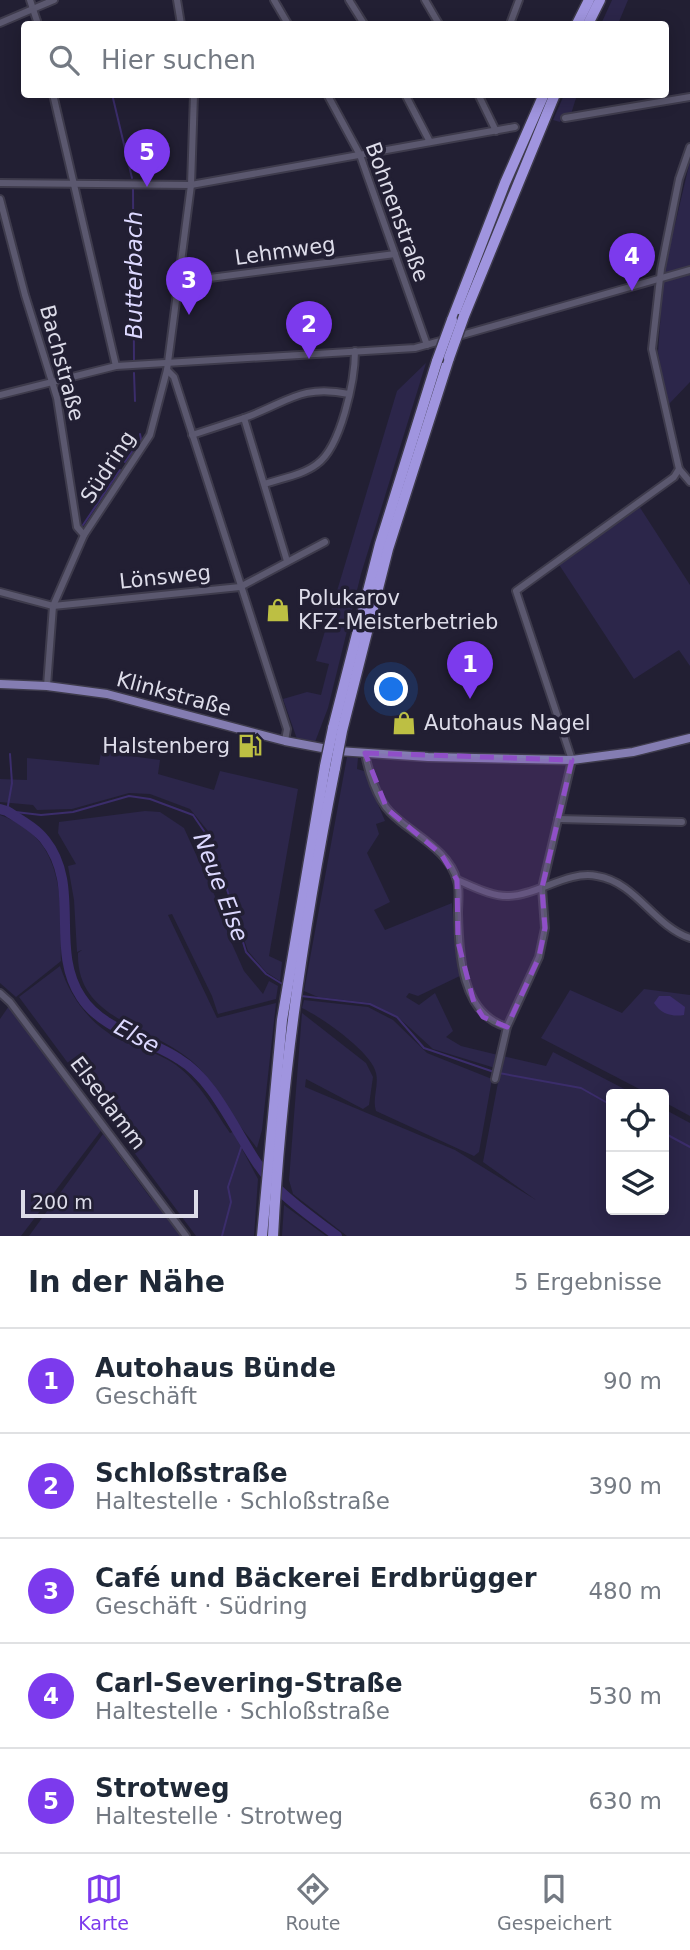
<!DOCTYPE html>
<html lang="de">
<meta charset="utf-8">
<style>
:root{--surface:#fff;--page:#f2f2f3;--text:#1f2937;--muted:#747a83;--line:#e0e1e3;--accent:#7c3aed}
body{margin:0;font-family:"DejaVu Sans",sans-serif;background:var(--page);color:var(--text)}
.controls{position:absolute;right:21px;bottom:21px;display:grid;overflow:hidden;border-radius:7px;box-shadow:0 4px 18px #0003}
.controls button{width:63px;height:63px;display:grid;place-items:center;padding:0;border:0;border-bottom:2px solid var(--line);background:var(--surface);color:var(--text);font:35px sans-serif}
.scale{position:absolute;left:21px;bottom:18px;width:177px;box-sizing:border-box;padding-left:7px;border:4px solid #dddce9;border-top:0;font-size:19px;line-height:24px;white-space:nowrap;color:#dddce9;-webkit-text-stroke:5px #221f33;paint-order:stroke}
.you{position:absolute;left:392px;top:690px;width:24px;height:24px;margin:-18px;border:5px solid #fff;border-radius:50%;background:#1a73e8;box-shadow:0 0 0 10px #1a73e833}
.badge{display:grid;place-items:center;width:46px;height:46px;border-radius:50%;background:var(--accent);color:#fff;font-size:23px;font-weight:700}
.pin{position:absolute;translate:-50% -58px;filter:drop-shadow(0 2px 4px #0008)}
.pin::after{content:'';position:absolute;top:37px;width:24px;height:21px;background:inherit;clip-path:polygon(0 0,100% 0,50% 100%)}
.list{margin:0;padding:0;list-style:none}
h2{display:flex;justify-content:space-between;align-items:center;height:91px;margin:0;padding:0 28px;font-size:30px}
h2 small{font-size:23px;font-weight:400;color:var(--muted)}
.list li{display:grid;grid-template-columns:46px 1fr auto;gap:21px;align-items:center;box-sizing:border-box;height:105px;padding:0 28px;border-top:2px solid var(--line)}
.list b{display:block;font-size:26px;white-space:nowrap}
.list p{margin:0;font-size:23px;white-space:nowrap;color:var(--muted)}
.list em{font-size:23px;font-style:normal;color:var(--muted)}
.icon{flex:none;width:38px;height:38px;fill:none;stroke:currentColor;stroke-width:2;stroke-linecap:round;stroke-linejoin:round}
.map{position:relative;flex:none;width:690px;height:1236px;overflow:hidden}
.search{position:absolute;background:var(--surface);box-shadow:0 4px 18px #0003;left:21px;right:21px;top:21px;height:77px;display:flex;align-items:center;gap:18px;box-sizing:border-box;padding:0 24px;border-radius:7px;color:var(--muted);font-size:26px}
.sheet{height:616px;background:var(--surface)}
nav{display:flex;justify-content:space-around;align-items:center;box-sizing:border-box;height:98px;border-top:2px solid var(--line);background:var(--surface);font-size:19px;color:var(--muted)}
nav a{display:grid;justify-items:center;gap:4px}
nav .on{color:var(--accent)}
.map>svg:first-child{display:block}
</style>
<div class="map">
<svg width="690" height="1236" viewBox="0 0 690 1236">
<rect width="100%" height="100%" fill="#221f33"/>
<g fill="#2c264a">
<polygon points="612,0 628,0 618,24 601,24"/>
<polygon points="564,95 577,95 571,114 563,115 560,122 553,120"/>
<polygon points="690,161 690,382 668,405 658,352 664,271"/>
<polygon points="426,363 361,574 328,708 315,742 297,739 283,699 307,692 321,695 329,664 316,661 397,391"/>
<polygon points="637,503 690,585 690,666 679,650 634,679 556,560"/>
<polygon points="101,752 160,760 158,774 214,790 220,771 298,789 269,956 282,962 280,981 266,972 248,951 208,831 190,809 150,794 129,793 72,809 37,810 33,805 0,802 0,779 27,780 27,758 99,765"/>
<polygon points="347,757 358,758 357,769 364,771 385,821 376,824 379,834 367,853 390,902 374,910 385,930 452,903 455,948 462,975 418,996 409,993 406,997 419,1005 435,993 453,1031 446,1037 461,1046 498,1055 495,1068 433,1049 397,1016 370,1003 318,997 304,991"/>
<path d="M145 811 160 812 184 828 223 914 228 935 244 971 263 994 269 981 278 986 276 999 218 1014 212 996 172 914 168 915 217 1018 276 1003 262 1130 257 1148C243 1130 228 1111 215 1092 209 1083 204 1072 196 1065 157 1026 76 1023 78 953L82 950 77 952 74 900 68 866 76 864 58 833 59 822Z"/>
<path d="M0 815C67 839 61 902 61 961L16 997 0 983Z"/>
<path d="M60 966C70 997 91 1026 121 1040 139 1048 159 1053 176 1065 200 1083 213 1108 230 1133L233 1132 258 1179 254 1236H196L19 997Z"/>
<polygon points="644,989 690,995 690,1116 664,1102 664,1094 649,1094 541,1038 570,990 622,1013"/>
<path d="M304 1000 368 1007 393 1020 427 1053 492 1079 479 1152 474 1156 376 1111C372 1098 379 1086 376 1073 372 1052 321 1017 302 1008Z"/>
<polygon points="9,1006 103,1128 21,1236 0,1236 0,1019"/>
<polygon points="302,1013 366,1063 373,1077 369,1105 363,1109 306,1079 305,1087 455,1150 536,1200 483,1162 503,1056 546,1066 553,1052 634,1094 611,1094 611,1210 664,1210 664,1109 690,1123 690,1236 347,1236 293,1194 289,1180"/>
<polygon points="103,1134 152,1200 155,1197 185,1236 29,1236"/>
<polygon points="284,1205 326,1236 282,1236"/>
</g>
<path fill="#3b2d6b" d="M659 996H670L685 1007 684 1015C672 1017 661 1014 654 1003Z"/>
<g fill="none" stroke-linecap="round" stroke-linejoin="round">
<g stroke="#3b2d6b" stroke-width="2">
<polyline points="95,23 95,24"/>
<polyline points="112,94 132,178"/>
<polyline points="133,189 134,361"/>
<polyline points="134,373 135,401"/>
<polyline points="125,462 141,439 140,434"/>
<polyline points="83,525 120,470"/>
<polyline points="10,754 12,783 7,811 41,815 73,812 129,796 150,799 193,815 206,834 226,886 246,952 266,974 284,985"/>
<polyline points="301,996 370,1004 397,1017 424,1048 494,1072"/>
<polyline points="499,1073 581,1088 611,1105"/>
<polyline points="664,1133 690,1147"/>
<polyline points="222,1236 231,1202 228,1187 243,1142"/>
</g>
<path stroke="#3b2d6b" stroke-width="10" d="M0 809 7 811C19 819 36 828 45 840 82 886 49 949 81 997 102 1030 149 1039 179 1059 221 1084 241 1150 275 1186 293 1205 316 1220 337 1236"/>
<g stroke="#3e3b4c" stroke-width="10">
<g id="minor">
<polyline points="30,0 38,24"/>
<polyline points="177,0 181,24"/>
<polyline points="274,0 288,24"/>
<polyline points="349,0 364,24"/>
<polyline points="425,0 439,24"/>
<polyline points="0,23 54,0"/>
<polyline points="510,24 519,0"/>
<polyline points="53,94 116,366"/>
<polyline points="327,94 360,155 427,345"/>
<polyline points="405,94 430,142"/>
<polyline points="478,94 496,131"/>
<polyline points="565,118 690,97"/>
<polyline points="0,183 191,185 515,127"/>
<polyline points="0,199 25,295 57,398 77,527 84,535"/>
<polyline points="179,282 395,254"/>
<polyline points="455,337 690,270"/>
<polyline points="167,370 174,377 287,729 285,741"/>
<polyline points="0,395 116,366 415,348 444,340"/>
<path d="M244 418C287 403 300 384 349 394"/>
<polyline points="192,435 244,418 287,561"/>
<polyline points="679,469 690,482"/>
<path d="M265 484C282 478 303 475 317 464 341 447 355 380 355 351"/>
<polyline points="0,592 53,606 240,587 325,542"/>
<polyline points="47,686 53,606 84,535 150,435 167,370 191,185 194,94"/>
<path d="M365 753C368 771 377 799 390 812 411 834 449 849 457 881 460 890 458 903 458 913 459 954 461 1014 507 1027"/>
<polyline points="558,819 682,822"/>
<path d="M457 880C472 886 492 897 509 896 538 895 568 870 597 876 636 882 654 926 690 938"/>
<polyline points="0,993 10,1002 186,1236"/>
<polyline points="495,1079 507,1027 539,957 545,928 542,888 572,760 516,591 674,477 679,469 652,349 661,269 679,179 690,147"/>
</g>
</g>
<g stroke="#3e3b4c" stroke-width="11">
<polyline id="major" points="0,684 47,686 107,694 285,741 338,751 428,757 572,760 633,752 690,738"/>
</g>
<g stroke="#3e3b4c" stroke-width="13">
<g id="highway">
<polyline points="577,24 589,0"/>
<polyline points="588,24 600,0"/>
<polyline points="464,316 555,94"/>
<polyline points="452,320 505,183 544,94"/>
<polyline points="333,728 380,544 437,361"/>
<polyline points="342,731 388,549 449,358"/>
<polyline points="262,1236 282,1020 325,766"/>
<path d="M273 1236C281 1078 304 923 335 768"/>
</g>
</g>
<use href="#minor" stroke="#5b586f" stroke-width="6"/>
<use href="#major" stroke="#847db2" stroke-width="8"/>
<use href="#highway" stroke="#a095df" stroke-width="10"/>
<g stroke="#3e3b4c" stroke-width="13" stroke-linecap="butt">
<g id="highway-bridge">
<polyline points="449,358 464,316"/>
<polyline points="437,361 452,320"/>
<polyline points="325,766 333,728"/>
<polyline points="335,768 342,731"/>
</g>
</g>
<use href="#highway-bridge" stroke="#a095df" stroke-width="10"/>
</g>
<path fill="#8f4fc7" fill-opacity="0.2" stroke="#8f4fc7" stroke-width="5" stroke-dasharray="14 9" stroke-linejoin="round" d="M365 753 572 760 542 888 545 928 539 957 507 1027 483 1017 474 1003 458 942 457 880 441 854 387 809Z"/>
<defs>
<g id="shop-bare" transform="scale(1.89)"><path d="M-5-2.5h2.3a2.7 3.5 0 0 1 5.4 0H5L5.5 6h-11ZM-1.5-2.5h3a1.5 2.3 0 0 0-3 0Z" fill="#bdbf43" stroke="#221f33" stroke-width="2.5" paint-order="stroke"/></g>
<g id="fuel-bare" transform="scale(1.89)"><path d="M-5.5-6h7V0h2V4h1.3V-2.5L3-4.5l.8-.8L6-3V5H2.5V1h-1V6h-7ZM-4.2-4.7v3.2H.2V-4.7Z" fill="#bdbf43" stroke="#221f33" stroke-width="2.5" paint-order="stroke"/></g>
</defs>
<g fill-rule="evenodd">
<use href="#shop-bare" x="278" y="610"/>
<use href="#shop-bare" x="404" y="723"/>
<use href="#fuel-bare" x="250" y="746"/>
</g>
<g text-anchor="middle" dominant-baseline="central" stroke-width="7" stroke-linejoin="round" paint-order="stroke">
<g font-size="21" fill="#dddce9" stroke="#221f33">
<text transform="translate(397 212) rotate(70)">Bohnenstraße</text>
<text transform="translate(285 251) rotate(-8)">Lehmweg</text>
<text transform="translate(62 363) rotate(75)">Bachstraße</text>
<text transform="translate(108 467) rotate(-57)">Südring</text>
<text transform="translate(165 577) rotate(-6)">Lönsweg</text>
<text transform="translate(174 694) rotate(15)">Klinkstraße</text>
<text transform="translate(108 1103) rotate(53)">Elsedamm</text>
</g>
<g font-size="21" fill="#dddce9" stroke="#221f33" text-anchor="start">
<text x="298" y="598">Polukarov<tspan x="298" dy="24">KFZ-Meisterbetrieb</tspan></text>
<text x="424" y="723">Autohaus Nagel</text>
<text x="230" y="746" text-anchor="end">Halstenberg</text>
</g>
<g font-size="23" font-style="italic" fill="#dcd8ff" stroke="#221f33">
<text transform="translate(134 275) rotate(-90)">Butterbach</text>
<text transform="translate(221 887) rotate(69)">Neue Else</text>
<text transform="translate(137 1036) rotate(28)">Else</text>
</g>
</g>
</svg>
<div class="controls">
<button><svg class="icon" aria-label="locate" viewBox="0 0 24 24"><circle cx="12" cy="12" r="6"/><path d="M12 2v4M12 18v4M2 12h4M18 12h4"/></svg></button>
<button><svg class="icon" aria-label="layers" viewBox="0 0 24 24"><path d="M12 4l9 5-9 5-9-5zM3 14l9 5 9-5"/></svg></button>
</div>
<div class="scale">200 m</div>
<div class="you"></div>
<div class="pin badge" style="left:470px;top:699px">1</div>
<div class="pin badge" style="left:309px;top:359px">2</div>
<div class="pin badge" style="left:189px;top:315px">3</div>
<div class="pin badge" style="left:632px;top:291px">4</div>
<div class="pin badge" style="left:147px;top:187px">5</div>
<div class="search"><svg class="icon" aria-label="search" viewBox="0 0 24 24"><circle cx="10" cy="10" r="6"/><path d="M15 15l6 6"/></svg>Hier suchen</div>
</div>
<section class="sheet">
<h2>In der Nähe<small>5 Ergebnisse</small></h2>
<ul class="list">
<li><span class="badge">1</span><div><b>Autohaus Bünde</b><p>Geschäft</p></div><em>90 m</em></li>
<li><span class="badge">2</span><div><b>Schloßstraße</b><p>Haltestelle · Schloßstraße</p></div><em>390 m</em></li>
<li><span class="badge">3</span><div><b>Café und Bäckerei Erdbrügger</b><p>Geschäft · Südring</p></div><em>480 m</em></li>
<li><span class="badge">4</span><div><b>Carl-Severing-Straße</b><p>Haltestelle · Schloßstraße</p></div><em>530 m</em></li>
<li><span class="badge">5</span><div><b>Strotweg</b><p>Haltestelle · Strotweg</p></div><em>630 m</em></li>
</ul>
</section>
<nav>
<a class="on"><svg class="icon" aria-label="map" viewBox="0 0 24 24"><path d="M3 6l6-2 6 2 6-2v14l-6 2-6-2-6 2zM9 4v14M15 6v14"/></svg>Karte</a>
<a><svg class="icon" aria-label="directions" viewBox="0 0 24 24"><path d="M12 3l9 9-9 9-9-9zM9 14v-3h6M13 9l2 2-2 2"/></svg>Route</a>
<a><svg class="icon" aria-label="saved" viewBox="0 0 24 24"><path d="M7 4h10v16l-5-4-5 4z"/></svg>Gespeichert</a>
</nav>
